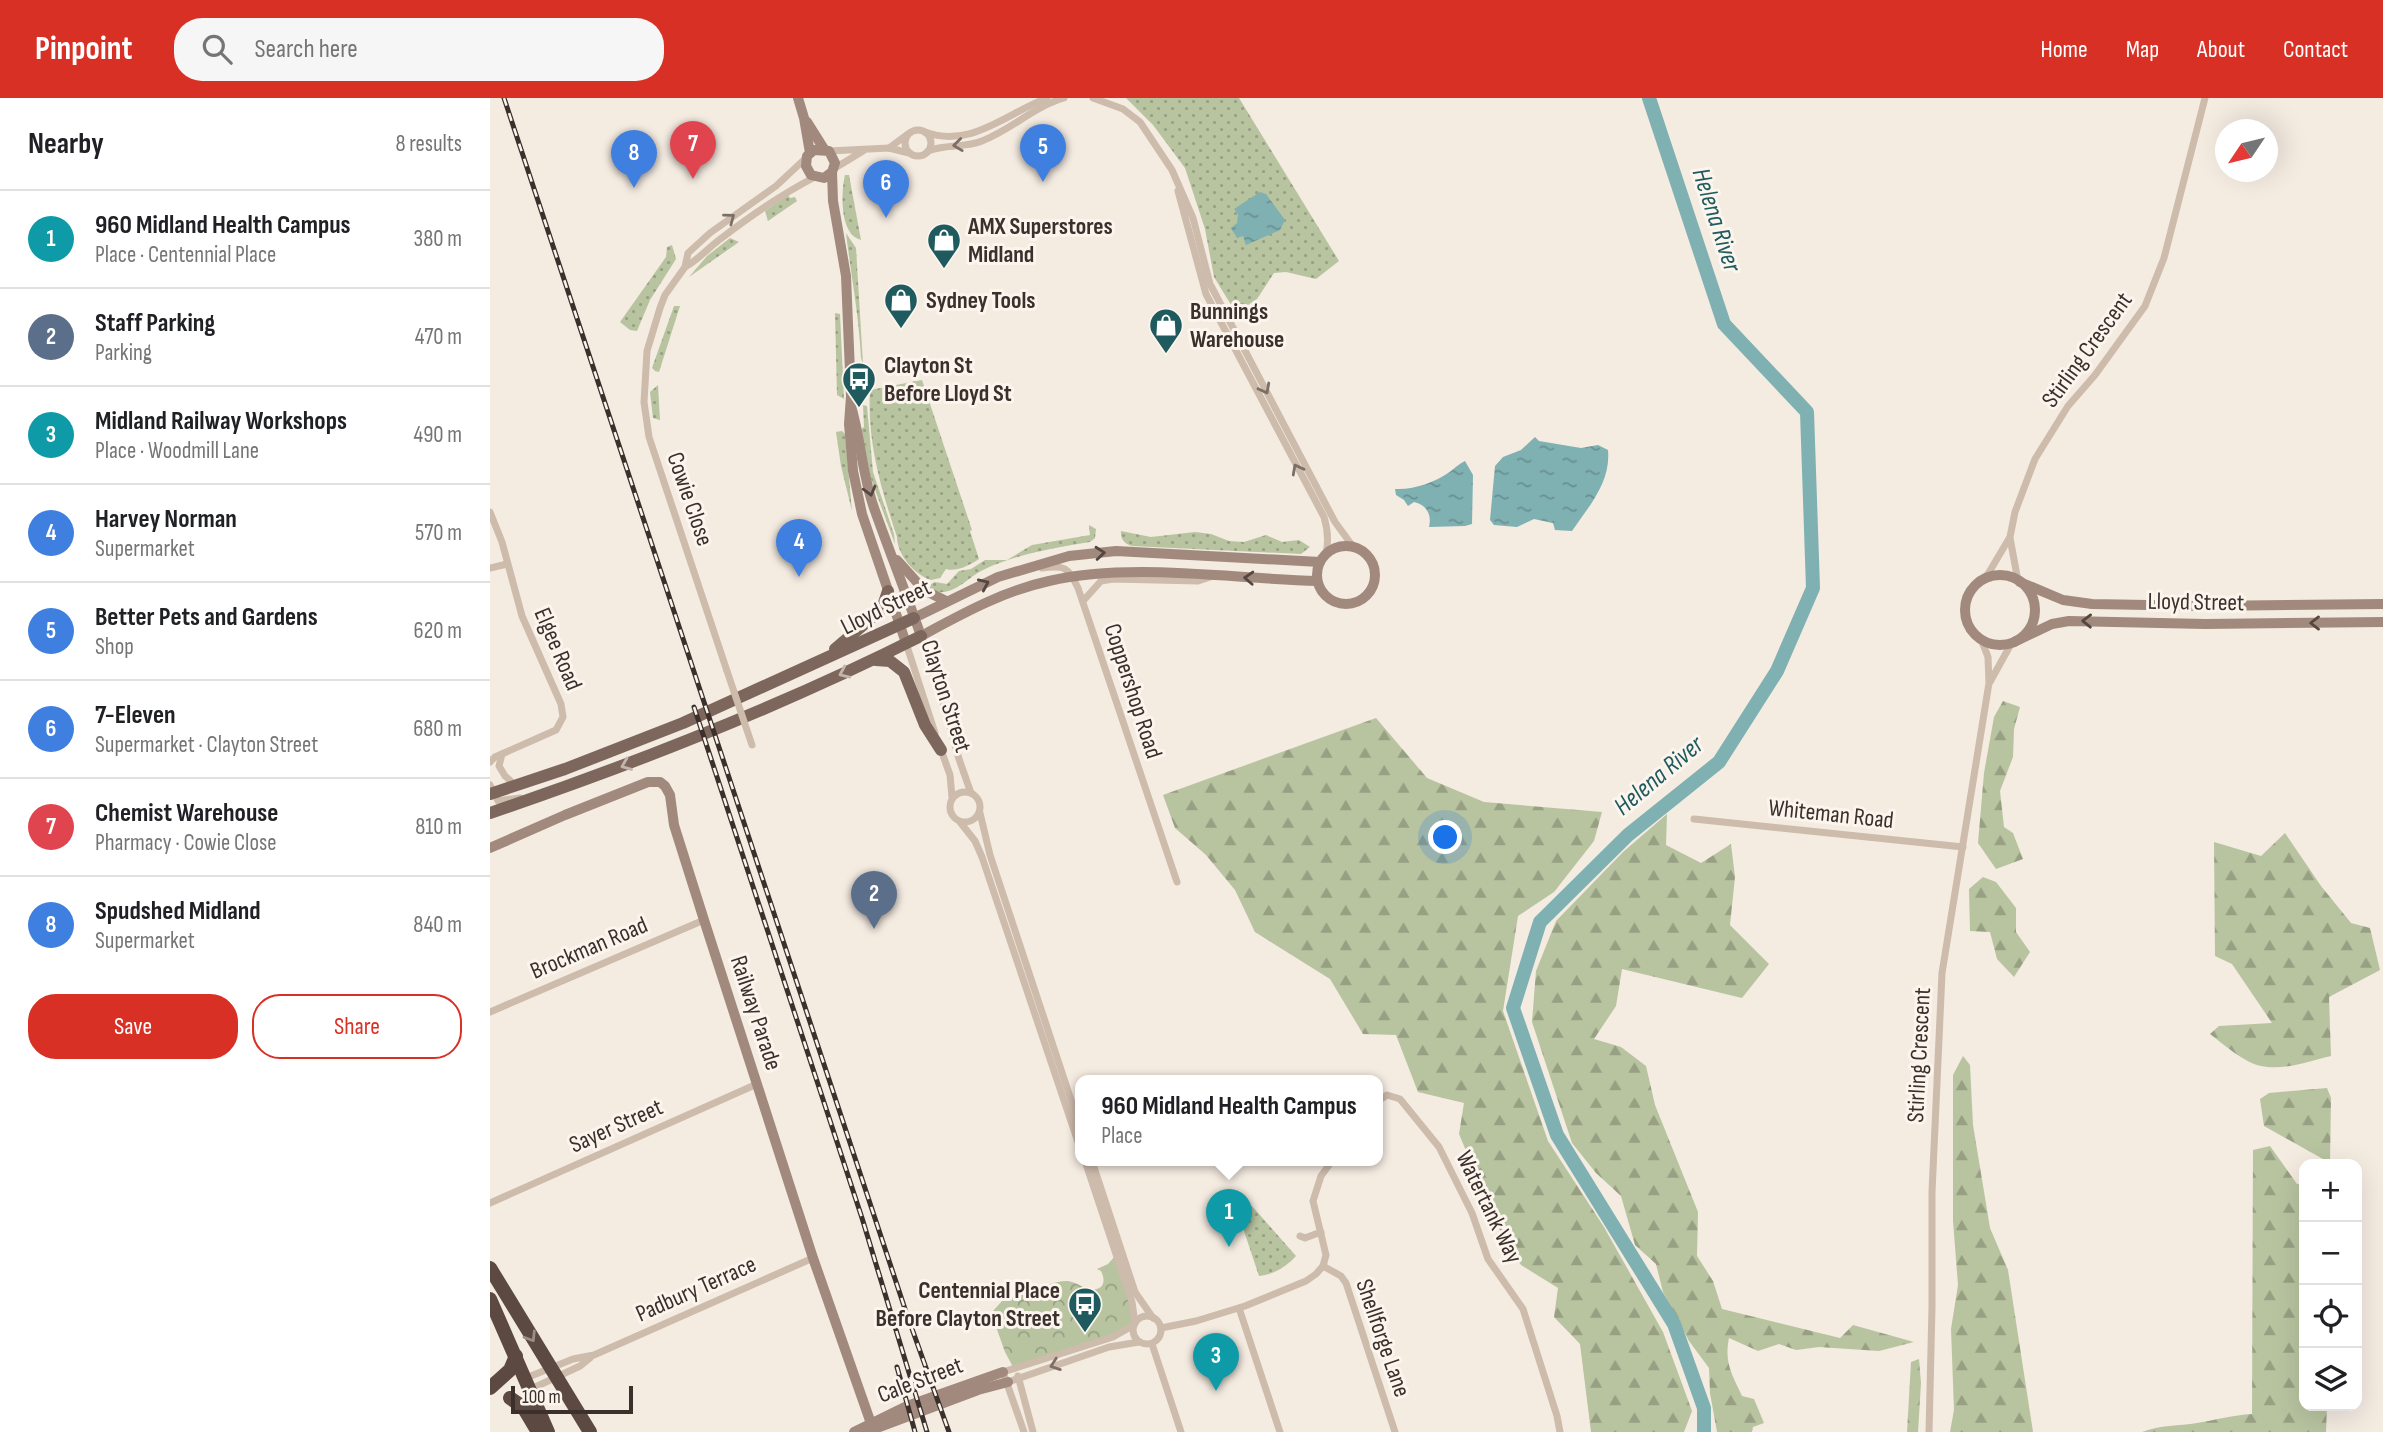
<!DOCTYPE html>
<meta charset="utf-8">
<style>
:root{--surface:#fff;--page:#f6f6f6;--text:#202124;--muted:#757577;--line:#e0e0e0;--accent:#d93025}
body{margin:0;font-family:"Sofia Sans Condensed",sans-serif;background:var(--page);color:var(--text)}
.controls{position:absolute;right:21px;bottom:21px;display:grid;overflow:hidden;border-radius:14px;box-shadow:0 7px 28px #0002}
.controls button{width:63px;height:63px;display:grid;place-items:center;padding:0;border:0;border-bottom:2px solid var(--line);background:var(--surface);color:var(--text);font:35px sans-serif}
.compass{position:absolute;left:1725px;top:21px;width:63px;height:63px;border-radius:50%;background:var(--surface);box-shadow:0 7px 28px #0002;rotate:235deg}
.scale{position:absolute;left:21px;bottom:18px;width:122px;box-sizing:border-box;padding-left:7px;border:4px solid #3b302b;border-top:0;font-size:19px;line-height:24px;white-space:nowrap;color:#3b302b;-webkit-text-stroke:5px #fbf5ee;paint-order:stroke}
.you{position:absolute;left:956px;top:740px;width:24px;height:24px;margin:-18px;border:5px solid #fff;border-radius:50%;background:#1a73e8;box-shadow:0 0 0 10px #1a73e833}
.badge{display:grid;place-items:center;width:46px;height:46px;border-radius:50%;background:var(--accent);color:#fff;font-size:23px;font-weight:700}
.pin{position:absolute;translate:-50% -58px;filter:drop-shadow(0 2px 4px #0008)}
.pin::after{content:'';position:absolute;top:37px;width:24px;height:21px;background:inherit;clip-path:polygon(0 0,100% 0,50% 100%)}
.popup{position:absolute;left:585px;top:977px;width:308px;height:91px;box-sizing:border-box;display:grid;place-content:center;border-radius:14px;background:var(--surface);filter:drop-shadow(0 2px 5px #0005);font-size:23px;white-space:nowrap;color:var(--muted)}
.popup b{font-size:26px;color:var(--text)}
.popup::after{content:'';position:absolute;left:50%;top:100%;margin-left:-14px;border:14px solid transparent;border-top-color:var(--surface)}
.list{margin:0;padding:0;list-style:none}
h2{display:flex;justify-content:space-between;align-items:center;height:91px;margin:0;padding:0 28px;font-size:30px}
h2 small{font-size:23px;font-weight:400;color:var(--muted)}
.list li{display:grid;grid-template-columns:46px 1fr auto;gap:21px;align-items:center;box-sizing:border-box;height:98px;padding:0 28px;border-top:2px solid var(--line)}
.list b{display:block;font-size:26px;white-space:nowrap}
.list p{margin:0;font-size:23px;white-space:nowrap;color:var(--muted)}
.list em{font-size:23px;font-style:normal;color:var(--muted)}
.actions{display:flex;gap:14px;padding:21px 28px}
.actions a{flex:1;padding:16px 0;border:2px solid var(--accent);border-radius:28px;text-align:center;font-size:24px;color:var(--accent)}
.actions .main{background:var(--accent);color:#fff}
.icon{flex:none;width:38px;height:38px;fill:none;stroke:currentColor;stroke-width:2;stroke-linecap:round;stroke-linejoin:round}
.map{position:relative;flex:none;width:1893px;height:1334px;overflow:hidden}
header{display:flex;align-items:center;gap:42px;box-sizing:border-box;height:98px;padding:0 35px;background:var(--accent);color:#fff}
header strong{font-size:33px}
nav{display:flex;gap:38px;margin-inline-start:auto;font-size:24px}
.search{width:490px;height:63px;background:var(--page);display:flex;align-items:center;gap:18px;box-sizing:border-box;padding:0 24px;border-radius:28px;color:var(--muted);font-size:26px}
main{display:flex}
aside{flex:1;background:var(--surface)}
.map>svg:first-child{display:block}
</style>
<header>
<strong>Pinpoint</strong>
<div class="search"><svg class="icon" aria-label="search" viewBox="0 0 24 24"><circle cx="10" cy="10" r="6"/><path d="M15 15l6 6"/></svg>Search here</div>
<nav><a>Home</a><a>Map</a><a>About</a><a>Contact</a></nav>
</header>
<main>
<aside>
<h2>Nearby<small>8 results</small></h2>
<ul class="list">
<li><span class="badge" style="background:#0f9aa8">1</span><div><b>960 Midland Health Campus</b><p>Place · Centennial Place</p></div><em>380 m</em></li>
<li><span class="badge" style="background:#5c6f8a">2</span><div><b>Staff Parking</b><p>Parking</p></div><em>470 m</em></li>
<li><span class="badge" style="background:#0f9aa8">3</span><div><b>Midland Railway Workshops</b><p>Place · Woodmill Lane</p></div><em>490 m</em></li>
<li><span class="badge" style="background:#3f7fe0">4</span><div><b>Harvey Norman</b><p>Supermarket</p></div><em>570 m</em></li>
<li><span class="badge" style="background:#3f7fe0">5</span><div><b>Better Pets and Gardens</b><p>Shop</p></div><em>620 m</em></li>
<li><span class="badge" style="background:#3f7fe0">6</span><div><b>7-Eleven</b><p>Supermarket · Clayton Street</p></div><em>680 m</em></li>
<li><span class="badge" style="background:#e0444e">7</span><div><b>Chemist Warehouse</b><p>Pharmacy · Cowie Close</p></div><em>810 m</em></li>
<li><span class="badge" style="background:#3f7fe0">8</span><div><b>Spudshed Midland</b><p>Supermarket</p></div><em>840 m</em></li>
</ul>
<div class="actions"><a class="main">Save</a><a>Share</a></div>
</aside>
<div class="map">
<svg width="1893" height="1334" viewBox="0 0 1893 1334">
<defs>
<pattern id="grass-dots" width="8" height="8" patternUnits="userSpaceOnUse" patternTransform="scale(1.75)"><rect width="8" height="8" fill="#b8c4a0"/><path d="M2 2h.1M6 6h.1" fill="none" stroke="#97a083" stroke-width="1.8" stroke-linecap="round"/></pattern>
<pattern id="forest-firs" width="22" height="20" patternUnits="userSpaceOnUse" patternTransform="scale(1.75)"><rect width="22" height="20" fill="#b8c4a0"/><path d="M5 1l3.5 6h-7zM16 11l3.5 6h-7z" fill="#97a083"/></pattern>
<pattern id="park-crowns" width="20" height="18" patternUnits="userSpaceOnUse" patternTransform="scale(1.75)"><rect width="20" height="18" fill="#b8c4a0"/><path d="M2 6a3 3 0 1 1 6 0M12 15a3 3 0 1 1 6 0" fill="none" stroke="#97a083"/></pattern>
<pattern id="water-ripples" width="26" height="14" patternUnits="userSpaceOnUse" patternTransform="scale(1.75)"><rect width="26" height="14" fill="#7fb0b2"/><path d="M2 4q2-2 4 0t4 0M15 11q2-2 4 0t4 0" fill="none" stroke="#699091"/></pattern>
</defs>
<rect width="100%" height="100%" fill="#f4ebe1"/>
<g fill="url(#grass-dots)">
<polygon points="636,0 749,0 849,163 826,181 796,174 784,175 767,201 746,215 724,179 715,131 695,70 663,27"/>
<path d="M355 77H359L371 142C349 137 351 93 355 77Z"/>
<polygon points="298,97 300,100 305,99 307,103 278,123 275,113"/>
<path d="M356 135 366 150 373 266 371 260C369 218 361 177 356 135Z"/>
<polygon points="240,140 249,144 199,179 217,158"/>
<polygon points="182,147 186,161 160,202 147,233 140,232 130,224 176,159 177,149"/>
<polygon points="184,208 190,208 169,274 165,273 162,270"/>
<polygon points="345,215 350,216 354,301 347,297"/>
<path d="M432 282 482 432 480 433 489 461C480 467 467 474 456 471L450 480 441 482C425 477 407 457 407 439 391 390 377 345 380 292Z"/>
<polygon points="168,287 170,322 163,320 160,294"/>
<polygon points="373,307 377,308 383,374 404,436 405,446 381,381 371,331 374,329"/>
<polygon points="352,333 355,336 362,413 351,368 346,334"/>
<path d="M599 427 606 431 605 440 600 444C564 450 526 456 493 472 475 481 462 501 440 492L441 486 445 484 457 486 469 473 481 471 495 462H517L542 447 600 437Z"/>
<path d="M631 433 661 439 705 434 721 436 739 443 754 444 776 437 792 444 809 442 820 449 811 456 642 448C635 446 630 441 631 433Z"/>
<path d="M761 1107 806 1158C796 1169 785 1176 769 1178L749 1118Z"/>
</g>
<g fill="url(#forest-firs)">
<polygon points="1513,603 1530,609 1524,631 1523,659 1510,693 1514,729 1523,735 1533,761 1506,771 1488,745 1494,675 1504,619"/>
<polygon points="886,620 937,680 994,704 1112,714 1104,743 1064,794 1028,818 1013,913 1058,1043 1114,1129 1173,1234 1202,1313 1194,1334 1101,1334 1090,1246 1064,1219 1068,1190 1031,1167 1007,1127 969,1036 974,1005 928,994 906,937 873,936 840,881 765,834 745,792 716,757 685,730 673,697"/>
<path d="M1177 716 1176 747 1211 765 1241 746 1245 779 1240 827 1279 866 1252 900 1132 871 1126 908 1104 941 1131 949 1156 968 1165 1007 1208 1114 1207 1158 1223 1183 1232 1211 1350 1240 1363 1227 1424 1244 1389 1253 1329 1249 1306 1252 1289 1246 1268 1253 1239 1240C1234 1265 1242 1276 1252 1298L1264 1301 1274 1325 1263 1329 1262 1334H1227L1220 1295 1219 1270 1199 1243 1173 1194 1166 1166 1145 1147 1131 1098 1106 1075 1082 1045 1042 924 1046 873 1066 823 1133 754Z"/>
<path d="M1795 735 1831 788 1861 825 1880 830 1890 872 1839 899 1841 958C1819 963 1794 973 1771 968 1755 965 1733 946 1720 936L1729 928 1782 925 1742 866 1725 858 1724 744 1771 758Z"/>
<polygon points="1493,779 1506,784 1526,810 1526,834 1540,854 1524,879 1507,861 1500,834 1480,833 1479,791"/>
<polygon points="1473,958 1480,967 1483,1027 1500,1130 1518,1172 1543,1334 1460,1334 1464,1312 1461,1231 1468,1187 1463,1123 1463,977"/>
<polygon points="1837,990 1841,1000 1840,1065 1774,1028 1770,1001 1779,995"/>
<path d="M1780 1048 1807 1086H1814V1308H1837L1836 1334H1652C1670 1327 1689 1328 1707 1325 1726 1322 1743 1317 1762 1316L1763 1052Z"/>
<polygon points="1429,1261 1431,1285 1428,1334 1417,1334 1421,1264"/>
</g>
<path fill="url(#park-crowns)" d="M626 1157 645 1225 637 1231 524 1271 515 1254 504 1223 503 1213 512 1203C531 1197 557 1184 576 1183 586 1182 597 1195 607 1191 616 1188 614 1179 611 1173L607 1171 618 1166Z"/>
<g fill="url(#water-ripples)">
<polygon points="770,94 776,96 795,122 790,132 756,147 753,138 747,140 741,130 747,125 748,116 744,111"/>
<path d="M1045 339 1049 343 1091 350 1108 347 1118 352C1121 384 1099 408 1082 433L1065 432 1063 425 1044 421 1027 429 1004 427 1000 422 1005 368 1013 359 1031 352Z"/>
<path d="M975 363 983 377 982 426 975 428 939 429C942 417 937 407 924 404L918 408 914 402 906 397 905 391C924 392 946 384 961 373 966 369 969 366 975 363Z"/>
</g>
<g fill="none" stroke-linecap="round" stroke-linejoin="round">
<polyline stroke="#7fb0b2" stroke-width="14" points="1159,0 1234,226 1317,314 1323,490 1287,573 1229,664 1138,737 1050,824 1023,910 1067,1037 1184,1226 1214,1310 1214,1334"/>
<g stroke="#cdbbac" stroke-width="7">
<polyline points="603,0 633,11 650,24 682,72 703,120 720,186 845,424 864,450"/>
<circle cx="428" cy="45" r="13"/>
<path d="M435 34C481 51 517 15 557 0"/>
<polyline points="399,50 418,36"/>
<polyline points="339,53 399,50 419,55"/>
<path d="M438 53C455 46 475 50 492 43 521 32 543 9 574 0"/>
<polyline points="345,70 373,53"/>
<path d="M688 93 716 196 834 419C838 432 839 442 836 456"/>
<path d="M195 169C208 162 217 151 229 142 260 118 290 97 325 79"/>
<polyline points="0,414 12,444 32,518 71,606 73,619 66,632 5,659 0,664"/>
<polyline points="1520,440 1528,483"/>
<polyline points="0,470 17,466"/>
<path d="M552 470C575 467 578 469 588 490L687 784"/>
<polyline points="1495,481 1520,439 1525,414 1545,361 1578,308 1605,277 1655,208 1674,160 1715,0"/>
<polyline points="593,503 611,483 623,481 708,483 720,479"/>
<polyline points="431,538 451,597 469,661 481,695"/>
<polyline points="416,545 445,635"/>
<polyline points="237,573 159,339 154,304 157,253 170,210 175,197 195,169 198,155 220,135 286,88 317,59"/>
<polyline points="1500,584 1521,546"/>
<polyline points="450,649 460,677 462,699"/>
<polyline points="12,656 9,668 15,678 25,687"/>
<polyline points="0,687 8,703 30,700"/>
<circle cx="475" cy="709" r="15"/>
<polyline points="490,715 500,757 590,1029"/>
<polyline points="1204,721 1473,749"/>
<polyline points="470,724 485,743 492,759 590,1050"/>
<polyline points="0,914 214,822"/>
<polyline points="888,1003 897,997 910,1001 949,1049 982,1115 998,1161 1033,1211 1067,1318 1070,1334"/>
<polyline points="595,1063 642,1204 645,1225"/>
<polyline points="602,1063 645,1194 663,1220"/>
<polyline points="0,1105 267,986"/>
<polyline points="810,1138 815,1140 831,1134"/>
<polyline points="833,1168 851,1178 856,1185 905,1334"/>
<polyline points="749,1210 790,1334"/>
<circle cx="657" cy="1232" r="14"/>
<polyline points="671,1230 706,1223 755,1208 816,1183 826,1176 833,1168 836,1157 823,1103 831,1078 842,1063"/>
<polyline points="662,1246 691,1334"/>
<polyline points="528,1278 543,1334"/>
<polyline points="36,1280 83,1261 104,1257 323,1160"/>
<polyline points="518,1284 619,1249 649,1244"/>
<polyline points="41,1291 90,1268 100,1260"/>
<polyline points="534,1334 513,1274 623,1239 644,1227"/>
<polyline points="1439,1334 1442,1209 1442,1094 1452,875 1499,585 1498,559 1491,541"/>
</g>
<g stroke="#a18a7d" stroke-width="10">
<polyline points="308,0 314,20 320,55"/>
<polyline points="317,24 334,51"/>
<polyline points="342,74 334,80 321,77 316,68 317,58 324,52 339,53 345,65 342,74 343,103 356,178 361,298 359,326 363,373 372,416 416,545"/>
<path d="M361 308C371 342 372 376 384 410 399 452 416 495 431 538 472 516 513 493 559 483 642 464 742 481 827 483"/>
<circle cx="856" cy="477" r="29"/>
<polyline points="407,462 434,492 456,503"/>
<circle cx="1510" cy="512" r="35"/>
<polyline points="1530,484 1573,502 1602,506 1713,508 1893,506"/>
<polyline points="424,520 508,479 579,458 626,453 830,464"/>
<polyline points="1524,544 1562,526 1579,523 1715,526 1893,524"/>
<polyline points="0,750 75,717 158,684 170,684 175,688 180,697 184,727 214,822 323,1160 384,1334"/>
<polyline points="379,1333 488,1292 518,1284"/>
<polyline points="364,1334 417,1308 513,1274"/>
</g>
<g stroke="#7d675c" stroke-width="12">
<polyline points="345,551 392,511 398,493"/>
<polyline points="386,562 400,563 414,574 435,627 451,652"/>
<polyline points="0,696 75,671 193,625 424,520"/>
<path d="M0 715C147 665 292 608 431 538"/>
</g>
<g stroke="#5c4a42" stroke-width="14">
<polyline points="0,1170 100,1334"/>
<polyline points="0,1201 58,1334"/>
<polyline points="0,1290 20,1272 26,1258"/>
<polyline points="20,1300 33,1309 48,1334"/>
</g>
<g stroke="#3b302b" stroke-width="5">
<g id="rail">
<polyline points="14,0 416,1214 459,1334"/>
<polyline points="204,609 372,1120 437,1334"/>
<polyline points="407,1269 425,1334"/>
</g>
</g>
<use href="#rail" stroke="#fbf5ee" stroke-width="2.5" stroke-dasharray="8" stroke-linecap="butt"/>
<polyline stroke="#cdbbac" stroke-width="7" points="237,573 262,647"/>
</g>
<defs><path id="oneway-chevron" d="M-2-3.5L2.5 0L-2 3.5" fill="none" stroke-width="1.6" stroke-linecap="round" stroke-linejoin="round" transform="scale(1.75)"/></defs>
<g stroke="#7d6f65">
<use href="#oneway-chevron" transform="translate(468 47) rotate(173)"/>
<use href="#oneway-chevron" transform="translate(240 120) rotate(-37)"/>
<use href="#oneway-chevron" transform="translate(775 291) rotate(62)"/>
<use href="#oneway-chevron" transform="translate(807 371) rotate(-118)"/>
<use href="#oneway-chevron" transform="translate(565 1267) rotate(161)"/>
</g>
<g stroke="#544640">
<use href="#oneway-chevron" transform="translate(380 393) rotate(75)"/>
<use href="#oneway-chevron" transform="translate(610 455) rotate(-5)"/>
<use href="#oneway-chevron" transform="translate(759 480) rotate(-177)"/>
<use href="#oneway-chevron" transform="translate(494 486) rotate(-24)"/>
<use href="#oneway-chevron" transform="translate(1597 523) rotate(-179)"/>
<use href="#oneway-chevron" transform="translate(1825 525) rotate(180)"/>
</g>
<g stroke="#c2b5ac">
<use href="#oneway-chevron" transform="translate(354 575) rotate(156)"/>
<use href="#oneway-chevron" transform="translate(136 667) rotate(158)"/>
</g>
<use stroke="#9c8e87" href="#oneway-chevron" transform="translate(41 1239) rotate(58)"/>
<defs>
<g id="shop-pin" transform="scale(1.75)"><path d="M0 17L-7.5 6A9.5 9.5 0 1 1 7.5 6Z" fill="#1f5a5e" stroke="#fbf5ee"/><path d="M-5-2.5h2.3a2.7 3.5 0 0 1 5.4 0H5L5.5 6h-11ZM-1.5-2.5h3a1.5 2.3 0 0 0-3 0Z" fill="#fff"/></g>
<g id="bus-pin" transform="scale(1.75)"><path d="M0 17L-7.5 6A9.5 9.5 0 1 1 7.5 6Z" fill="#1f5a5e" stroke="#fbf5ee"/><path d="M-5-6H5V4H4V6H2V4H-2V6H-4V4H-5ZM-3.5-4V0h7V-4ZM-3.5 1.2v1.5H-2V1.2ZM2 1.2v1.5H3.5V1.2Z" fill="#fff"/></g>
</defs>
<g fill-rule="evenodd">
<use href="#shop-pin" x="454" y="142"/>
<use href="#shop-pin" x="411" y="202"/>
<use href="#shop-pin" x="676" y="227"/>
<use href="#bus-pin" x="369" y="281"/>
<use href="#bus-pin" x="595" y="1206"/>
</g>
<g text-anchor="middle" dominant-baseline="central" stroke-width="6" stroke-linejoin="round" paint-order="stroke">
<g font-size="24" font-weight="bold" fill="#3b302b" stroke="#fbf5ee" text-anchor="start">
<text x="478" y="128">AMX Superstores<tspan x="478" dy="28">Midland</tspan></text>
<text x="436" y="202">Sydney Tools</text>
<text x="700" y="213">Bunnings<tspan x="700" dy="28">Warehouse</tspan></text>
<text x="394" y="267">Clayton St<tspan x="394" dy="28">Before Lloyd St</tspan></text>
<text x="570" y="1192" text-anchor="end">Centennial Place<tspan x="570" dy="28">Before Clayton Street</tspan></text>
</g>
<g font-size="24" fill="#3b302b" stroke="#fbf5ee">
<text transform="translate(1597 252) rotate(-54)">Stirling Crescent</text>
<text transform="translate(200 401) rotate(71)">Cowie Close</text>
<text transform="translate(1706 504) rotate(1)">Lloyd Street</text>
<text transform="translate(396 509) rotate(-26)">Lloyd Street</text>
<text transform="translate(68 551) rotate(67)">Elgee Road</text>
<text transform="translate(643 593) rotate(72)">Coppershop Road</text>
<text transform="translate(456 598) rotate(72)">Clayton Street</text>
<text transform="translate(1341 716) rotate(6)">Whiteman Road</text>
<text transform="translate(99 850) rotate(-23)">Brockman Road</text>
<text transform="translate(266 915) rotate(72)">Railway Parade</text>
<text transform="translate(1429 957) rotate(-87)">Stirling Crescent</text>
<text transform="translate(126 1028) rotate(-24)">Sayer Street</text>
<text transform="translate(999 1109) rotate(64)">Watertank Way</text>
<text transform="translate(206 1191) rotate(-24)">Padbury Terrace</text>
<text transform="translate(893 1240) rotate(71)">Shellforge Lane</text>
<text transform="translate(430 1282) rotate(-21)">Cale Street</text>
</g>
<g font-size="26" font-style="italic" fill="#1f5a5e" stroke="#fbf5ee">
<text transform="translate(1226 122) rotate(72)">Helena River</text>
<text transform="translate(1169 678) rotate(-40)">Helena River</text>
</g>
</g>
</svg>
<div class="controls">
<button>+</button>
<button>−</button>
<button><svg class="icon" aria-label="locate" viewBox="0 0 24 24"><circle cx="12" cy="12" r="6"/><path d="M12 2v4M12 18v4M2 12h4M18 12h4"/></svg></button>
<button><svg class="icon" aria-label="layers" viewBox="0 0 24 24"><path d="M12 4l9 5-9 5-9-5zM3 14l9 5 9-5"/></svg></button>
</div>
<svg class="compass" viewBox="-18 -18 36 36"><path d="M0-13l5 13h-10z" fill="#e53935"/><path d="M0 13l5-13h-10z" fill="#757577"/></svg>
<div class="scale">100 m</div>
<div class="you"></div>
<div class="pin badge" style="left:739px;top:1149px;background:#0f9aa8">1</div>
<div class="popup"><b>960 Midland Health Campus</b>Place</div>
<div class="pin badge" style="left:384px;top:831px;background:#5c6f8a">2</div>
<div class="pin badge" style="left:726px;top:1293px;background:#0f9aa8">3</div>
<div class="pin badge" style="left:309px;top:479px;background:#3f7fe0">4</div>
<div class="pin badge" style="left:553px;top:84px;background:#3f7fe0">5</div>
<div class="pin badge" style="left:396px;top:120px;background:#3f7fe0">6</div>
<div class="pin badge" style="left:203px;top:81px;background:#e0444e">7</div>
<div class="pin badge" style="left:144px;top:90px;background:#3f7fe0">8</div>
</div>
</main>
